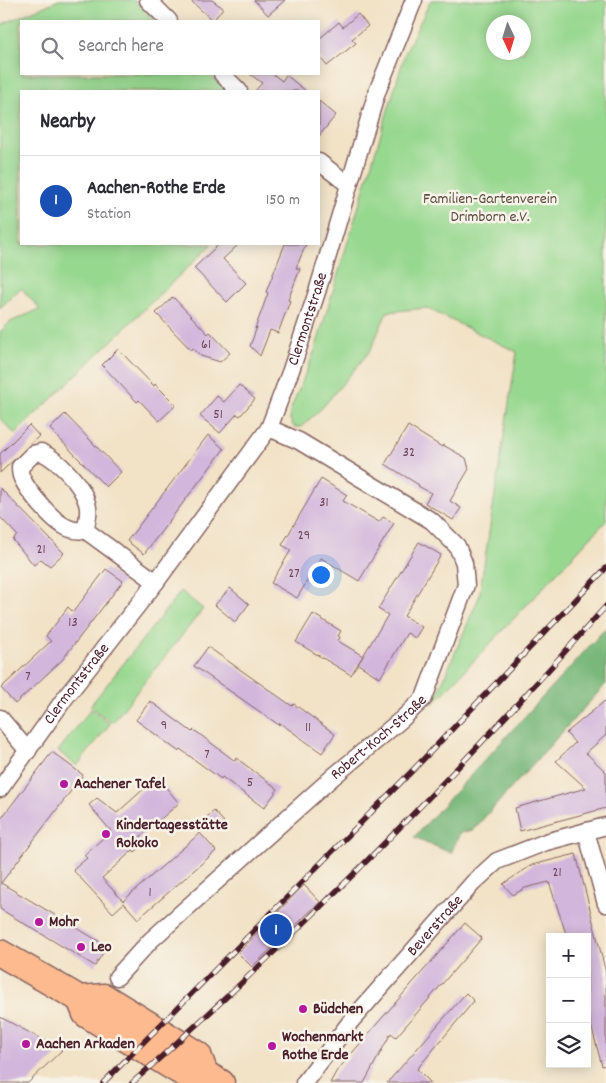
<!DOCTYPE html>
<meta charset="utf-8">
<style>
:root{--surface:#fff;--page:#f7f7f7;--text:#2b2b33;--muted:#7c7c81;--line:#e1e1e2;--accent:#b5179e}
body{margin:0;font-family:Dekko,sans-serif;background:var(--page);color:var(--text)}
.controls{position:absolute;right:15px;bottom:15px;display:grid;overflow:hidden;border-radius:0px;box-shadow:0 2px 12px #0003}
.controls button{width:45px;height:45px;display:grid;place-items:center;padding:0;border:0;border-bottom:1px solid var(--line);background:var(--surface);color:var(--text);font:25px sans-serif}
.compass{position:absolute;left:486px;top:15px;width:45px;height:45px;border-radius:50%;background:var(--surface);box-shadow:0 2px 12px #0003;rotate:176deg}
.you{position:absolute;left:320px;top:574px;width:18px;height:18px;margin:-12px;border:4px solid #fff;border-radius:50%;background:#1a73e8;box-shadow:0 0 0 8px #1a73e833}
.badge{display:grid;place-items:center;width:32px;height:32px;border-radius:50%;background:var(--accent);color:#fff;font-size:16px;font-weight:700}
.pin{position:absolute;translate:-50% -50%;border:2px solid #fff;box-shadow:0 1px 5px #0006}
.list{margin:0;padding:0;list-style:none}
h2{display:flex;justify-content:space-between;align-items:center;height:65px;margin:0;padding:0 20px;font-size:21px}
h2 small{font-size:16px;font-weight:400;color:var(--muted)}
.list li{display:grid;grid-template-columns:32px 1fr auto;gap:15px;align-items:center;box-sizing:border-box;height:90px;padding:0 20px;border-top:1px solid var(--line)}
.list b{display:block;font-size:19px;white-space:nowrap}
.list p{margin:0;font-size:16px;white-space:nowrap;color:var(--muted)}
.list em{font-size:16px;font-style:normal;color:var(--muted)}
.icon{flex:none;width:28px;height:28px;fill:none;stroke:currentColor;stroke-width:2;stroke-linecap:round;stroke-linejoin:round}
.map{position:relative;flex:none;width:606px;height:1083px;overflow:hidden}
.search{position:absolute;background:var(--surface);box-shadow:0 2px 12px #0003;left:20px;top:20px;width:300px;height:55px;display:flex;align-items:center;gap:12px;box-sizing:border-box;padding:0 18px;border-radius:0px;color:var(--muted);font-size:19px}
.panel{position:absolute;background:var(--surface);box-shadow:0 2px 12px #0003;left:20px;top:90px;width:300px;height:155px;border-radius:0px}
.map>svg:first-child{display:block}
</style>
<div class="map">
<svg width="606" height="1083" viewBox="0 0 606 1083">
<rect width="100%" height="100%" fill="#f7f3e8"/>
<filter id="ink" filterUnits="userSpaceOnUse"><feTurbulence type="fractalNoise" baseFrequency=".02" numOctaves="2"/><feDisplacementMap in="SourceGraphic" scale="10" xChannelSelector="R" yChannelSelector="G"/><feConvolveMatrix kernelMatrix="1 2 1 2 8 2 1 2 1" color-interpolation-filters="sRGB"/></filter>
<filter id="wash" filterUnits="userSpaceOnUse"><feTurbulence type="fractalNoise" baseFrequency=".0096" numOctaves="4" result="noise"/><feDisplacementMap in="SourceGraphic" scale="20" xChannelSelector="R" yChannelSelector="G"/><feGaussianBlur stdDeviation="1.12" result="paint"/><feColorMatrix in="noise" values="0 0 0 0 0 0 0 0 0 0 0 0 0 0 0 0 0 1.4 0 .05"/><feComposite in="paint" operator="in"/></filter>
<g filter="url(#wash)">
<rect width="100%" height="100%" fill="#f2e2c6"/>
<g fill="#97d88f" stroke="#707c5d" fill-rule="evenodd">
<polygon points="59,0 134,0 156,21 21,21 21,74 209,74 227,91 21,91 21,244 212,244 15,434 0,419 0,332 10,322 40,309 21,288 0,308 0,25"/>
<path d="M431 0H606V521L433 704 479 597 517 352 426 308 387 312 370 351 322 408 301 427H294L290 420V411L315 350 406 51ZM494 22H524V52H494Z"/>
<polygon points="181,591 203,609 112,723 90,706"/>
<polygon points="91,709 110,724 77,766 58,751"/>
</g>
<polygon fill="#79b87a" stroke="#626c52" points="606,628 606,684 473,830 460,833 451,853 414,837"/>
<g id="blocks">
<g fill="#d2b6dc">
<polygon points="190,0 212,0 223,8 213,21"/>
<polygon points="254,0 285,0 268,15"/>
<polygon points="358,14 368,26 352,39 356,43 327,66 319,56 319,39 339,22 343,27"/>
<polygon points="250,74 273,74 282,81 286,75 306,91 255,91 262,83"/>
<polygon points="319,101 336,115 319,136"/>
<polygon points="219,244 239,244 223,259 246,283 227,302 194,268"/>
<polygon points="285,244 306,244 296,268 300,269 288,300 290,301 278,333 270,330 260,356 250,346 257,327 255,329 268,293 266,292"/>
<polygon points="173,297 208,334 210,332 230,353 220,362 201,356 193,348 191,350 156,313"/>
<polygon points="118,349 154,386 155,384 176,405 159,421 139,400 137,402 102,365"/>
<polygon points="239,385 255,399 240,416 237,414 220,433 200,416 217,396 224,402"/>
<polygon points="65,414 121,472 106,487 50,429"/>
<polygon points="29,425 39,436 0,473 0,454"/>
<polygon points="408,426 442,447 443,445 466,458 469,469 450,501 461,508 453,520 425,503 431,493 418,486 419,485 385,464"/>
<polygon points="208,435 224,449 144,554 127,541"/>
<polygon points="321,479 347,495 343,501 379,522 383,517 394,523 359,581 321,558 297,598 271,583 291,550 282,545"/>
<polygon points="0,488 64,553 50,566 41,559 34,565 13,540 17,535 0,517"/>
<polygon points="419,542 441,555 404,616 422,627 415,638 407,633 380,678 358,664 388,615 378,609"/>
<polygon points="106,569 123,581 62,660 15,704 1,688 51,641 46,636 57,622 68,607 73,612"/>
<polygon points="230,588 249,604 235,622 215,605"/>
<polygon points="313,614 341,631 338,636 340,637 338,641 363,656 351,675 296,642"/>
<polygon points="208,647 292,706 294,704 335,734 322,753 280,723 279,725 194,666"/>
<polygon points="606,700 606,735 586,753 606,772 606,808 520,831 515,808 586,788 556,761 575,743 566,733"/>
<polygon points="150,701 192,732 194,730 235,761 236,758 278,789 264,808 222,777 221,779 180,749 178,751 136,720"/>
<polygon points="52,752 83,775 1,883 107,946 95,966 0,909 0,820"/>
<polygon points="157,777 179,803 139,838 145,843 135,852 133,850 102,878 123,901 200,833 216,851 138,919 124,903 113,913 73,870 87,858 84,855 111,831 89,805 97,798 117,813"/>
<polygon points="214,811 224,822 213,831 203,820"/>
<polygon points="576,854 606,973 606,1065 602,1066 587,1010 587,937 567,937 549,882 525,888 513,895 503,884 532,865"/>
<polygon points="304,885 320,902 252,967 238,953"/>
<polygon points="465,923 482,938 396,1037 391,1033 364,1083 330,1083 336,1072 369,1033"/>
<polygon points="466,993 474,1001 417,1069 431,1083 387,1083"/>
<polygon points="0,1017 62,1050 28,1083 0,1083"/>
</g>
</g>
</g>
<g filter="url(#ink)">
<use href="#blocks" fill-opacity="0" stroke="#856361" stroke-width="1"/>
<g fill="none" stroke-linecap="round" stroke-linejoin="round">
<g stroke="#856361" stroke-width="19">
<g id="street">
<polyline points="148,0 169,21"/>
<polyline points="222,74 239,91"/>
<polyline points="319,162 349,185"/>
<path d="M85 530C87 522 90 512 87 503 82 484 58 460 41 452L33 454 20 467C20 471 20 475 22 478 27 491 54 522 66 527 73 531 78 531 85 530L156 582"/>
<polyline points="0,718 28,751"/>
<path id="s1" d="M0 789 65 698 156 582 269 428 291 370 317 292 377 92 414 0"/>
<polyline points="586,831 606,904"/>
<path id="s2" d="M117 977 151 940 334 776 402 719 424 698 466 585 464 563 457 546 432 521 299 441 269 428"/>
<path id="s3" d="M304 1083 351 1021 473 883 497 861 546 842 606 826"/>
</g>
</g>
<g stroke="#856361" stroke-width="29">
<g id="primary">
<polyline points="0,953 80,999"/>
<polyline points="80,999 86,1014 171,1066 183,1073 205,1074 221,1083"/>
<polyline points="80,999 104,997 198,1055 205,1074"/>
</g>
</g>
<use href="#street" stroke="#fff" stroke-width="16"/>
<use href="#primary" stroke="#fcba8e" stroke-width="26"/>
<g stroke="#4a1f2b" stroke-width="5.5">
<g id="rail">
<polyline points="103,1083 415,768 606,568"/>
<path d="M132 1083C300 934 457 774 606 606"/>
</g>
</g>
<use href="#rail" stroke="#f7f3e8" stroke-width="4" stroke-dasharray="11" stroke-linecap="butt"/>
</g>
</g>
<g fill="#b5179e" stroke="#f7f3e8" stroke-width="2">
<circle cx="64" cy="784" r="5"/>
<circle cx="106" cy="834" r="5"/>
<circle cx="39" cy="922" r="5"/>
<circle cx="81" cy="947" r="5"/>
<circle cx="303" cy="1009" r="5"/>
<circle cx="26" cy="1044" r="5"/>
<circle cx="272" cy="1046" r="5"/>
</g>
<g text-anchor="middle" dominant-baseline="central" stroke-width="5" stroke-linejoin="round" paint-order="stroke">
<g font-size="14" fill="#6c4557">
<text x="206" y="345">61</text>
<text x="218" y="415">51</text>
<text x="409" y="453">32</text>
<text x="324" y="503">31</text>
<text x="304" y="536">29</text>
<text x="41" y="550">21</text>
<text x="294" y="574">27</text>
<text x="73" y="623">13</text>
<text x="28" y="677">7</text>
<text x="164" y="726">9</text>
<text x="308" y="728">11</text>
<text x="207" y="755">7</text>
<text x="250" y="783">5</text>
<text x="557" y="873">21</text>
<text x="150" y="893">1</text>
</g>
<g font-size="16" fill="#5d4d44" stroke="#f7f3e8">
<text x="490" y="199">Familien-Gartenverein<tspan x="490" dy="18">Drimborn e.V.</tspan></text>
</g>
<g font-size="16" fill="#4a1f2b" stroke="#f7f3e8">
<text stroke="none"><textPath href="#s1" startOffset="566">Clermontstraße</textPath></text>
<text stroke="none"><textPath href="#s1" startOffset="130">Clermontstraße</textPath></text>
<text stroke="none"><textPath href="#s2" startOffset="355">Robert-Koch-Straße</textPath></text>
<text stroke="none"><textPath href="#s3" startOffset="205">Beverstraße</textPath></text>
</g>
<g font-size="16" font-weight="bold" fill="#4a1f2b" stroke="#f7f3e8" text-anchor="start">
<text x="74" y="784">Aachener Tafel</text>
<text x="116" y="825">Kindertagesstätte<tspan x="116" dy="18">Rokoko</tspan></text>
<text x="49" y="922">Mohr</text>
<text x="91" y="947">Leo</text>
<text x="313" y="1009">Büdchen</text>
<text x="282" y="1037">Wochenmarkt<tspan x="282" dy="18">Rothe Erde</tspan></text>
<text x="36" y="1044">Aachen Arkaden</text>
</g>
</g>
</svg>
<div class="controls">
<button>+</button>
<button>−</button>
<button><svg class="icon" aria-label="layers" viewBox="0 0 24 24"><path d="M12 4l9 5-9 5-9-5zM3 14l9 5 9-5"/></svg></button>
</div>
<svg class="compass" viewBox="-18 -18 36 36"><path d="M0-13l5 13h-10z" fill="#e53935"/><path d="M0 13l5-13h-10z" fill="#7c7c81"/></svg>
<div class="you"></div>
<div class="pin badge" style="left:276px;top:930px;background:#1a4fb4">1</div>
<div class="search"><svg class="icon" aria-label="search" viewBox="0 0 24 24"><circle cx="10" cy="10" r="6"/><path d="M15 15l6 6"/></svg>Search here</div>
<section class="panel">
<h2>Nearby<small></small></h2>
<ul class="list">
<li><span class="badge" style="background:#1a4fb4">1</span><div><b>Aachen-Rothe Erde</b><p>Station</p></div><em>150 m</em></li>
</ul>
</section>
</div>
